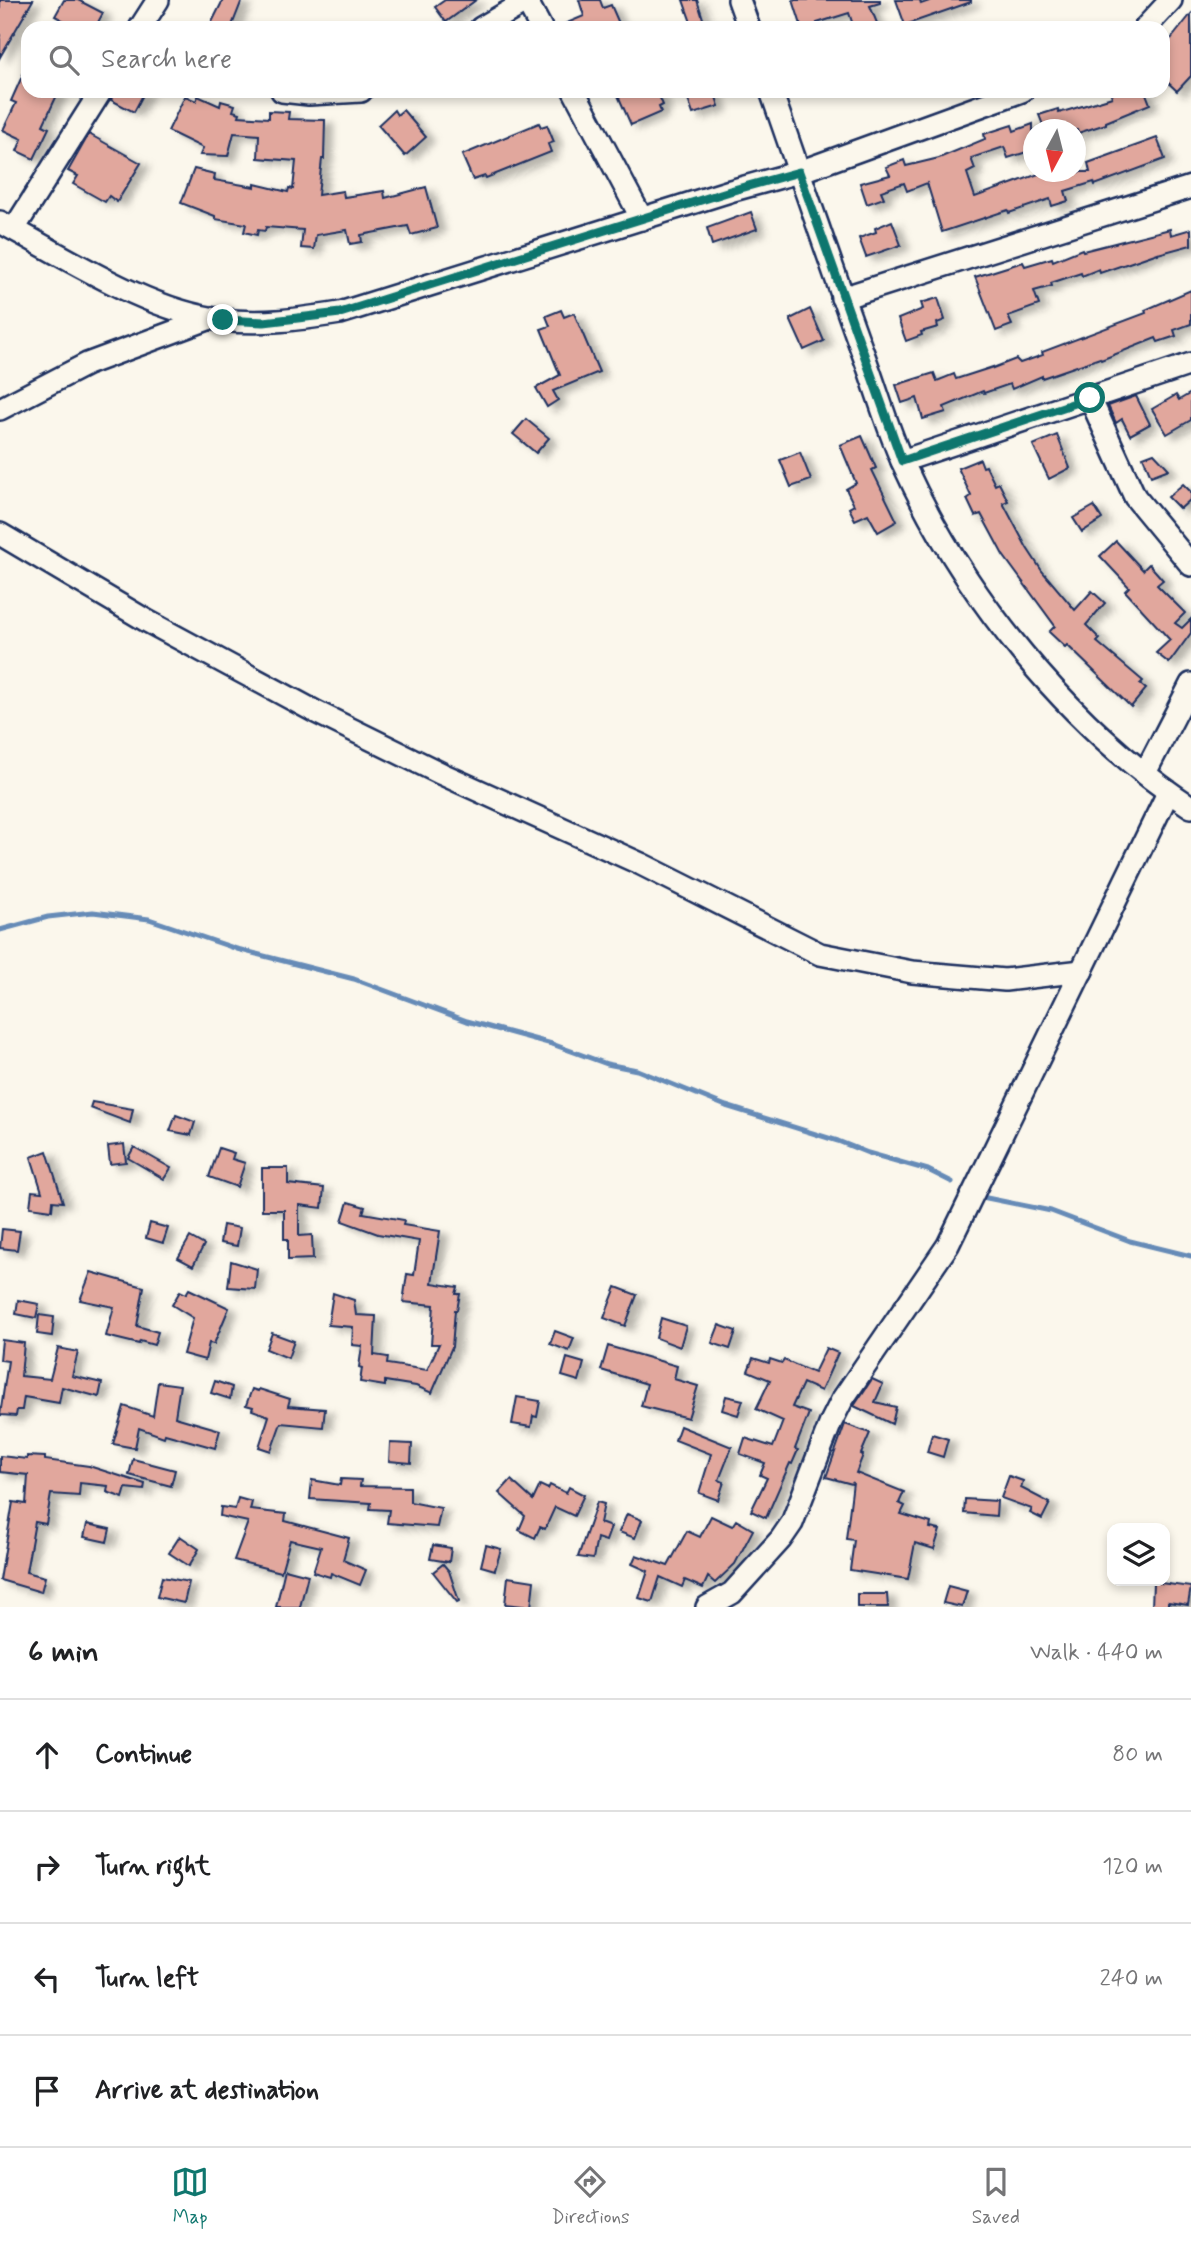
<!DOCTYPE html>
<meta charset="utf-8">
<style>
:root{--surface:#fff;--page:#f2f2f2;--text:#202124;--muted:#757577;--line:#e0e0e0;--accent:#0f766e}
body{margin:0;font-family:Mynerve,sans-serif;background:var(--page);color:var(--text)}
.controls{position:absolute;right:21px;bottom:21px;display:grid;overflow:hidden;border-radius:14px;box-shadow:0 4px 10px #0003}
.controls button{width:63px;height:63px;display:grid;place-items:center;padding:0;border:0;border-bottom:2px solid var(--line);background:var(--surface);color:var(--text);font:35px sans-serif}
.compass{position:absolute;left:1023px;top:119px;width:63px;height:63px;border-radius:50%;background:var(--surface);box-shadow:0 4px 10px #0003;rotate:187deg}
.stop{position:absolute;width:21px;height:21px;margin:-16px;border:5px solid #0f766e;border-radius:50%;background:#fff}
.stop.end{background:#0f766e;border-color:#fff;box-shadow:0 2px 7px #0008}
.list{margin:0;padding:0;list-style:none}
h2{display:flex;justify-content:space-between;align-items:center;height:91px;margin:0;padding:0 28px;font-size:30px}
h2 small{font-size:23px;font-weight:400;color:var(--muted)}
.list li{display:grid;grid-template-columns:46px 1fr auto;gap:21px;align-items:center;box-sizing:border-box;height:112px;padding:0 28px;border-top:2px solid var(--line)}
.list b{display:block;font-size:26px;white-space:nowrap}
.list em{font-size:23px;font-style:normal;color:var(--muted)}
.icon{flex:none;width:38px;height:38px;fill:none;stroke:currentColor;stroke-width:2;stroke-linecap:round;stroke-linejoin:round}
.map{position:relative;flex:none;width:1191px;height:1607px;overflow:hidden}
.search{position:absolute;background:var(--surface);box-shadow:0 4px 10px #0003;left:21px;right:21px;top:21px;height:77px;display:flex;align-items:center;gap:18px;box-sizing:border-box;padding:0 24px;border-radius:21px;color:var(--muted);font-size:26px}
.sheet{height:539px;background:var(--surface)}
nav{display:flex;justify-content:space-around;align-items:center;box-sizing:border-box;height:98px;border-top:2px solid var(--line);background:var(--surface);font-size:19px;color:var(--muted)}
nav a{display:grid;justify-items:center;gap:4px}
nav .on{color:var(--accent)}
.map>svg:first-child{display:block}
</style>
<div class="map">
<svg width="1191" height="1607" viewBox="0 0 1191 1607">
<defs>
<filter id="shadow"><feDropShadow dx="8" dy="4.5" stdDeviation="3.5" flood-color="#0004"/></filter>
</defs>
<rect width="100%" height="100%" fill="#fbf7ec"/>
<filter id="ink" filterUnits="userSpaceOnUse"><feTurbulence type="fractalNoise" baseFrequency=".0143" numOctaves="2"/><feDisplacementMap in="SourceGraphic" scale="14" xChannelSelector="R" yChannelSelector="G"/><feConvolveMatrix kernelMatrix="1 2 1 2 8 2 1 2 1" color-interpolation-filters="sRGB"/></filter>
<g filter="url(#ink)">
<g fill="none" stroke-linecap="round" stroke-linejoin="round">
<g stroke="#668bb7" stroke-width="5">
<polyline points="0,930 48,917 93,912 149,919 237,949 354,979 467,1021 552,1044 607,1064 637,1070 726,1106 838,1141 868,1153 928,1170 952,1182"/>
<polyline points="982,1197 1051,1211 1130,1241 1191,1256"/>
</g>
</g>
<g fill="#e1a79d" stroke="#1b2f5e" stroke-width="2" filter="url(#shadow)">
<polygon points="0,0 33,0 0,57"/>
<polygon points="64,0 78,0 103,13 95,28 77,28 55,16"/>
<polygon points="223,0 242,0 231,28 209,28"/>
<polygon points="445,0 476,0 446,22 435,7"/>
<polygon points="579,0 600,0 603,8 611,5 621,28 555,28 584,16"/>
<polygon points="683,0 697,0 706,28 693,28"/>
<polygon points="793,0 880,0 880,3 870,6 879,28 854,28 849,13 817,23 818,28 802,28"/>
<polygon points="896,0 920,0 921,4 932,0 971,0 971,2 905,25"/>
<polygon points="1191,14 1191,76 1177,91 1163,78 1163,49"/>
<polygon points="28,63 28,91 59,91 43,125 49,128 34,159 17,151 22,139 3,130 16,103 11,101"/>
<polygon points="114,91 145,91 134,112 111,100"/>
<polygon points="616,91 657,91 663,105 659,107 661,112 631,125"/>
<polygon points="685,91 714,91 719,106 693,114"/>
<polygon points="1120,91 1145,91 1150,104 1106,122 1106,124 1078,133 1077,130 1045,130 1039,115 1058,109 1059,113 1112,97 1111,94"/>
<polygon points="185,96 196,101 198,96 220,106 221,101 235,105 233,111 240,113 239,116 269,118 269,111 289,112 288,119 325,120 324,159 322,159 318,195 343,191 344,197 384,191 385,198 426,187 437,228 411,235 408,226 361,235 362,242 350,244 347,230 316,235 314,249 301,248 303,230 266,227 265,231 258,230 257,235 244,232 246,224 215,219 215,216 181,203 194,169 215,174 214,180 255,187 255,184 288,192 289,188 293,189 296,161 258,158 259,135 234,133 228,156 200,155 203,148 168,131"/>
<polygon points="394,110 397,115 403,110 426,137 405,156 378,125"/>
<polygon points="539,123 541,127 547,125 554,142 548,144 551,152 486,178 485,176 473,180 462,155"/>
<polygon points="1033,124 1033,150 1008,158 1004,147 971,158 975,169 967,173 975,197 1044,172 1090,172 1088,163 1157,138 1165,159 1095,185 1094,182 1065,191 1068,201 1052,206 1050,199 1009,213 1008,210 942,232 927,183 907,191 904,183 881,191 884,198 867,204 860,183 890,175 886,167 904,160 906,166 939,158 985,139 984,134 1012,125 1014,131"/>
<polygon points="89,134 141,163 117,202 109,196 105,202 73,184 78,176 68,171"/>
<polygon points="751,212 757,229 712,245 707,228"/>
<polygon points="892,221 901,245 866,257 859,238 876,232 875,228"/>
<polygon points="1170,229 1171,235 1191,229 1191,245 1158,254 1158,253 1100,273 1099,269 1082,276 1081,273 1051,283 1052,286 1034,291 1039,305 1008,316 1012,325 996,331 975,277 1023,262 1025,266 1052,258 1053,261 1082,249 1083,251"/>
<polygon points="1191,290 1191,324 1174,330 1176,336 1158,342 1156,338 1101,360 1100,358 1042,378 1042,376 1012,389 1010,384 984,393 983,391 944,407 946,412 923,419 917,398 902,403 896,385 934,373 937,381 954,374 956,379 993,367 993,368 1016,359 1020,363 1043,355 1042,352 1146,313 1145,310"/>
<polygon points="938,298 945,320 937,323 938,327 921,332 922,335 906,341 898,319 923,309 921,303"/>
<polygon points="810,309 824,341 804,350 790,319"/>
<polygon points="561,310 564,317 574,313 599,372 553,391 558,400 547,407 536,388 560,375 541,329 550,326 546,316"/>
<polygon points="1191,393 1191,420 1167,434 1152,409 1176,395 1179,400"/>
<polygon points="1136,396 1150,424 1130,435 1122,419 1116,423 1108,406"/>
<polygon points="526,419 549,438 536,453 513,434"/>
<polygon points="1057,435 1070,468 1049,479 1033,445"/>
<polygon points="862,436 876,468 872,470 897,521 878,532 868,514 855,520 849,508 854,505 846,489 856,483 840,445"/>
<polygon points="800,452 811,480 791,487 780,460"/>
<polygon points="1154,453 1169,469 1151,476 1143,457"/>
<polygon points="980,459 983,467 986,466 995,485 999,483 1008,501 1003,503 1027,548 1042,571 1075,610 1092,591 1105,603 1086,625 1100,639 1097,642 1143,681 1140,684 1146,689 1131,707 1067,645 1065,647 1049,632 1055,626 1003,555 981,514 975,516 967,499 971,496 958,468"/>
<polygon points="1183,484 1191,492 1191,499 1180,509 1168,497"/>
<polygon points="1094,506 1102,519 1082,532 1073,518"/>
<polygon points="1116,541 1143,570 1149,564 1163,580 1157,585 1185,613 1175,623 1182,628 1191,619 1191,633 1169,663 1156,653 1170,640 1125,591 1129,587 1100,556"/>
<polygon points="92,1102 133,1109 130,1123 90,1108"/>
<polygon points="176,1115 195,1122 191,1135 170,1131"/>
<polygon points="124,1144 126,1162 110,1164 108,1146"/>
<polygon points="134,1147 171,1168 164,1179 128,1158"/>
<polygon points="219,1148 234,1153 232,1159 245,1163 237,1187 209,1177"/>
<polygon points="47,1151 63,1202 53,1201 52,1210 30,1207 32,1191 42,1192 31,1157"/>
<polygon points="262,1168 288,1168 288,1184 324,1188 322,1208 299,1205 299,1236 312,1235 313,1259 288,1260 288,1239 284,1239 284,1210 262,1210"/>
<polygon points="348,1202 365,1207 363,1213 404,1220 403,1225 440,1231 432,1283 458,1287 456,1294 460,1294 457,1310 455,1310 452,1347 432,1393 416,1386 385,1381 385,1386 360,1382 362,1368 359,1367 362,1346 352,1345 353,1327 328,1325 333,1293 354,1300 356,1315 376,1316 374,1355 388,1357 387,1364 427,1370 439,1344 431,1344 434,1305 403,1302 407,1274 414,1275 419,1241 378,1234 342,1221"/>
<polygon points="150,1223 168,1228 163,1243 146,1238"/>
<polygon points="223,1225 240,1228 237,1246 220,1243"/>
<polygon points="2,1229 20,1231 17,1250 0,1248"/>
<polygon points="190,1237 204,1245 193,1266 178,1258"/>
<polygon points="231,1261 257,1269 255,1289 228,1287"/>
<polygon points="91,1272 144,1287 137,1326 158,1332 154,1345 140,1341 139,1344 106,1336 114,1307 80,1300"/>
<polygon points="616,1287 637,1295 625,1326 604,1318"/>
<polygon points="189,1289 229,1308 214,1344 209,1343 205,1360 183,1354 193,1318 172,1305 180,1291 186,1294"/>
<polygon points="18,1300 39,1304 36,1318 16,1314"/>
<polygon points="39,1315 54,1317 52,1336 37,1334"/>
<polygon points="661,1318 686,1326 680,1347 656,1338"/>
<polygon points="719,1325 736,1331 730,1349 712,1343"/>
<polygon points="555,1331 574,1338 569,1351 550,1344"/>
<polygon points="272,1333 294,1341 288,1358 266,1349"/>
<polygon points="2,1340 24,1343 21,1376 50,1379 58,1348 78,1352 72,1376 102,1383 99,1397 62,1387 59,1403 24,1397 22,1410 17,1410 16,1416 0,1415 8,1361 0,1360"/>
<polygon points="608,1346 677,1366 674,1379 698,1386 688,1418 641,1406 647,1384 601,1370"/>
<polygon points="826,1348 838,1353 821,1391 803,1383 792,1407 809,1413 795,1449 798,1450 792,1464 790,1463 766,1518 751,1511 767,1478 760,1475 765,1463 740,1454 745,1438 773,1447 783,1421 756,1409 770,1380 748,1371 753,1358 769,1363 770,1359 782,1363 784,1360 814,1373"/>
<polygon points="567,1358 584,1363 579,1381 562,1376"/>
<polygon points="872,1379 883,1384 875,1402 896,1407 892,1424 854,1406"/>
<polygon points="215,1381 232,1387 230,1399 211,1393"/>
<polygon points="158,1382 180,1385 175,1417 220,1430 215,1448 165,1434 164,1437 139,1428 135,1448 113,1444 124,1406 153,1416"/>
<polygon points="252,1389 258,1391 259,1389 290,1399 288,1406 325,1409 323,1427 281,1423 271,1451 259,1447 269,1416 252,1410 253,1407 246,1405"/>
<polygon points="726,1396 743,1400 738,1415 722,1410"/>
<polygon points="517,1397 540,1401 537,1417 533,1416 531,1427 512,1424"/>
<polygon points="845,1424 870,1433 861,1454 863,1455 856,1473 904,1492 899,1503 905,1506 901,1514 931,1523 930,1528 940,1530 934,1549 915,1543 908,1579 850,1570 854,1540 846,1539 853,1482 852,1484 826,1477"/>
<polygon points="680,1426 732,1447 719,1480 724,1482 718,1500 699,1493 711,1454 675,1440"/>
<polygon points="932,1434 948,1439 943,1457 927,1452"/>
<polygon points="390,1443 412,1444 411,1463 389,1461"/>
<polygon points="0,1456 27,1459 27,1456 45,1457 45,1460 89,1466 145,1484 144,1490 126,1488 123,1498 107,1492 108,1486 80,1483 79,1496 51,1494 46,1524 35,1522 26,1572 45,1577 41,1592 0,1580 13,1502 26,1504 28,1475 0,1472"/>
<polygon points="133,1459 175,1470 171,1486 129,1475"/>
<polygon points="1009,1476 1023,1481 1021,1488 1050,1503 1042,1519 1030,1513 1032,1509 1001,1498"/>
<polygon points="341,1479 361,1480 360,1486 410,1487 410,1502 441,1508 437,1527 387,1523 389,1510 370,1509 371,1503 310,1499 312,1480 340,1485"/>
<polygon points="511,1480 533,1500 540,1485 548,1489 550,1485 566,1493 569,1487 584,1495 574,1516 555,1507 545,1529 540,1527 535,1538 519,1530 525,1516 499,1493"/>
<polygon points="238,1498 252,1502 250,1510 286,1514 285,1521 349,1538 343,1560 366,1570 360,1585 331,1573 330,1577 313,1572 321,1547 290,1540 281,1572 234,1560 248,1522 220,1516 221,1507 235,1509"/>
<polygon points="965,1499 997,1501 996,1516 964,1513"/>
<polygon points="597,1502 604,1504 600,1523 611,1527 606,1541 597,1538 593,1559 578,1557"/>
<polygon points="627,1514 642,1520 635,1538 619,1532"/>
<polygon points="711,1516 732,1526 736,1520 753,1530 735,1564 715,1583 708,1577 703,1588 685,1580 682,1587 660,1577 652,1602 639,1598 648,1571 632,1564 636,1555 668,1566 687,1531 700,1537"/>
<polygon points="87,1524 110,1529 107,1542 84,1537"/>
<polygon points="180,1536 199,1549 189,1566 169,1553"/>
<polygon points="433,1545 451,1548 449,1562 430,1559"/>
<polygon points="486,1545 501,1549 495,1570 481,1566"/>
<polygon points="443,1564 449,1571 459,1601 457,1602 433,1572"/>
<polygon points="285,1569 308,1575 300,1607 276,1607"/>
<polygon points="162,1577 189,1582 184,1603 157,1597"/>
<polygon points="508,1577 534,1581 531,1607 505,1604"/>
<polygon points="1153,1582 1191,1587 1188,1605 1168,1602 1168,1607 1152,1607"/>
<polygon points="948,1586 967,1591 962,1607 943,1603"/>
<polygon points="857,1594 887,1594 888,1607 857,1607"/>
</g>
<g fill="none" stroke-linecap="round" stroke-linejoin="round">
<g stroke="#1b2f5e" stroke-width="26">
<g id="minor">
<polyline points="526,0 541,28"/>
<polyline points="739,0 749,28"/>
<polyline points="140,28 158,0"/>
<polyline points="481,28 527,1"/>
<polyline points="1145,28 1171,0"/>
<polyline points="282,91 309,94 361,91"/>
<polyline points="574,91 642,219"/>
<path d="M771 91C802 180 832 268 864 356 877 391 887 427 902 461 962 594 1069 727 1191 807"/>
<path d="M0 222C66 257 149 312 223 320 262 325 301 319 340 313L730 191 799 172 1022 91"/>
<polyline points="14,229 101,91"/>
<polyline points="842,298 1191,187"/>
<polyline points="1090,398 1191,364"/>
<polyline points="0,409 87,364 208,319"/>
<polyline points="902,461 1090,398 1135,497 1191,565"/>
<polyline points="0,534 147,621 316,712 442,774 641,864 820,954 912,972 1005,980 1082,971"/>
<polyline points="1145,773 1191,684"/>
<polyline points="707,1607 732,1593 781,1539 792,1523 831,1422 842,1400 948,1245 1168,793"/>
</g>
</g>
<use href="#minor" stroke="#fbf7ec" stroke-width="21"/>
</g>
</g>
<g fill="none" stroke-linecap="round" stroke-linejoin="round" filter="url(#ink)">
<polyline stroke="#0f766e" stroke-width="9" points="223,320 264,322 340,313 730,191 799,172 902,461 1090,398"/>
</g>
</svg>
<div class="controls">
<button><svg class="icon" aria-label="layers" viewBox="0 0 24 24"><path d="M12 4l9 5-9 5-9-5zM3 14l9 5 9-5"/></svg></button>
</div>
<svg class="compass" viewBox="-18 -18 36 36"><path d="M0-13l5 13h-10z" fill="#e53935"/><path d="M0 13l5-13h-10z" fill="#757577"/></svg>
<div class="stop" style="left:1090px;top:398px"></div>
<div class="stop end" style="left:223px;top:320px"></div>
<div class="search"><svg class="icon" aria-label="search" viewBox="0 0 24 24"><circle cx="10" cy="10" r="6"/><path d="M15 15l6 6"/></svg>Search here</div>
</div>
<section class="sheet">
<h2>6 min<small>Walk · 440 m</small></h2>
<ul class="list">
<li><svg class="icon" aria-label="ahead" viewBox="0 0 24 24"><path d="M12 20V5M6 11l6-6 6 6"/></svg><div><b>Continue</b></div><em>80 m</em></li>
<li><svg class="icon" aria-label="right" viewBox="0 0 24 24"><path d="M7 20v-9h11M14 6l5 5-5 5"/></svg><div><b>Turn right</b></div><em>120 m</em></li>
<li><svg class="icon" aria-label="left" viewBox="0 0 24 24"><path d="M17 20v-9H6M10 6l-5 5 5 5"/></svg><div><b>Turn left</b></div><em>240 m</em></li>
<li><svg class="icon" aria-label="arrive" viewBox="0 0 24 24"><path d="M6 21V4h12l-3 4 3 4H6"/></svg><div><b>Arrive at destination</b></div></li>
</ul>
</section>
<nav>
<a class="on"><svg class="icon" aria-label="map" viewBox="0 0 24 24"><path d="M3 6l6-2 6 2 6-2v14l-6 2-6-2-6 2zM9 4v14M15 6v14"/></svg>Map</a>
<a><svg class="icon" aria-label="directions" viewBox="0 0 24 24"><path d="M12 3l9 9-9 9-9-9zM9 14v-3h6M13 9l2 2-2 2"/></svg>Directions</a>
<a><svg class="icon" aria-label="saved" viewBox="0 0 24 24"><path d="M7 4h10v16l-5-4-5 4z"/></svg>Saved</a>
</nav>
